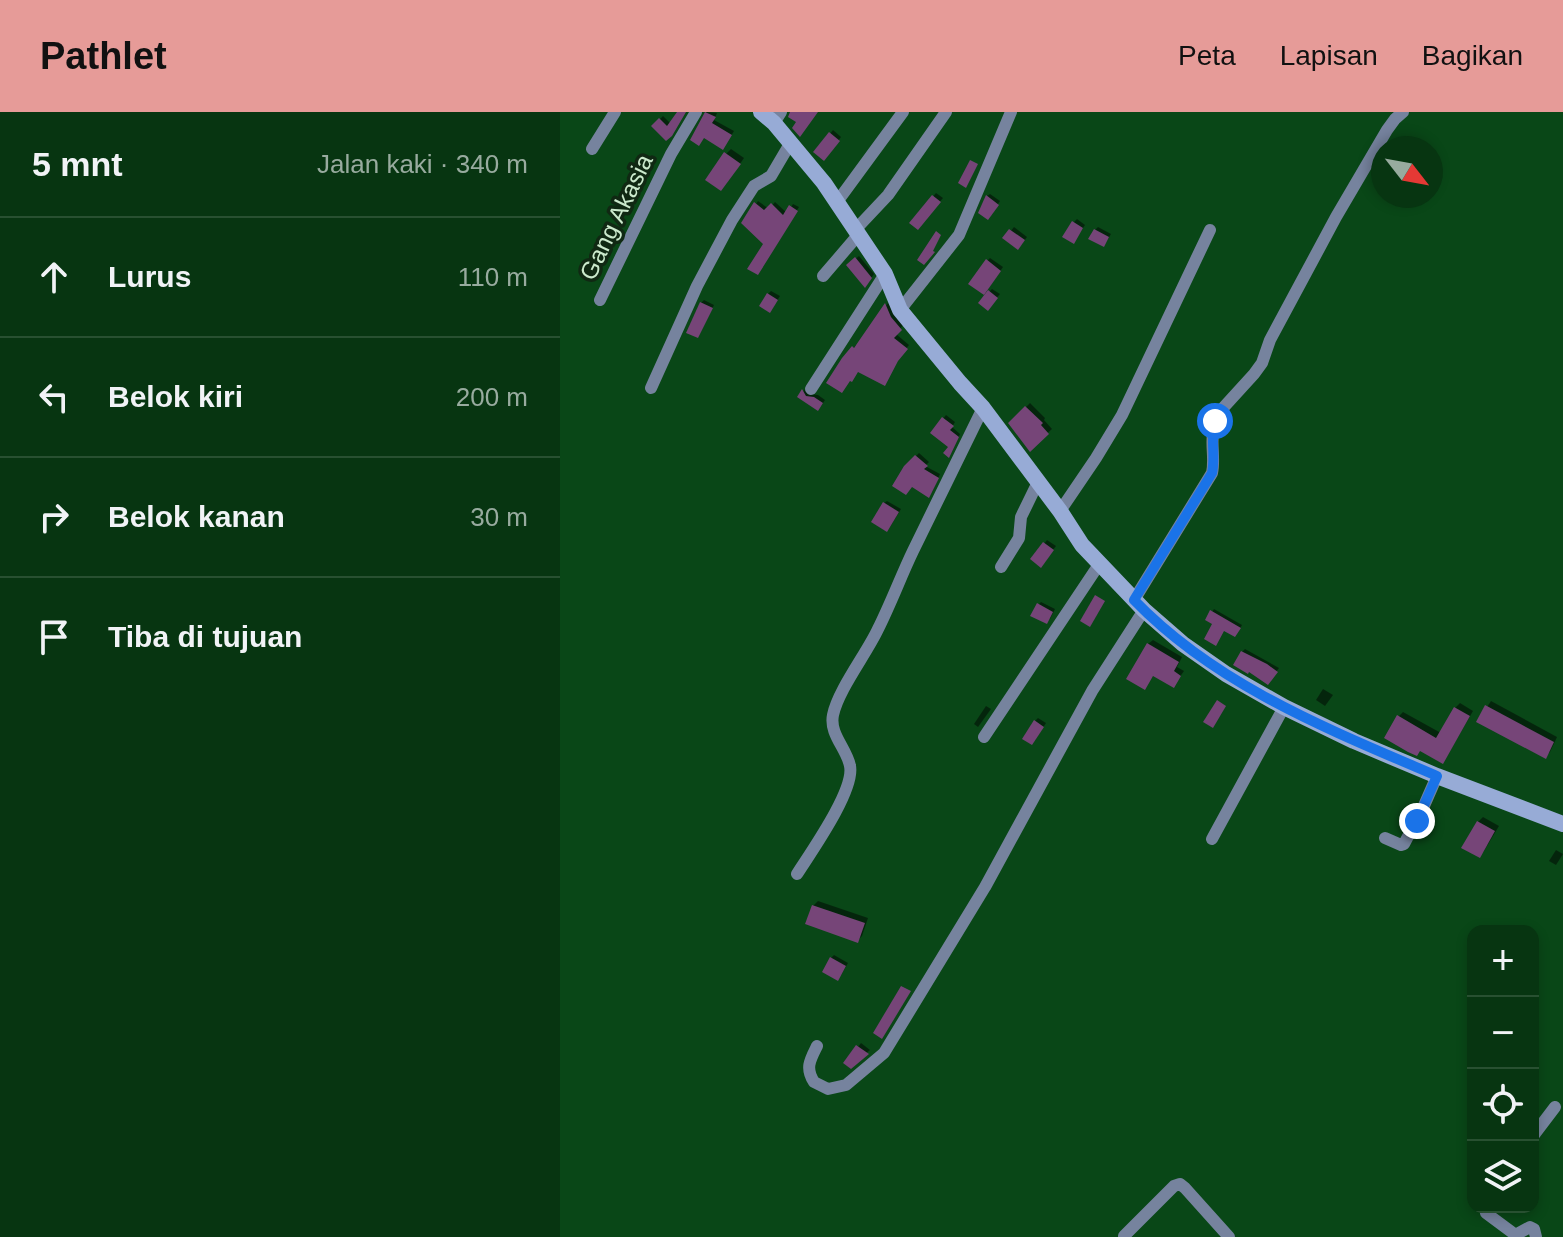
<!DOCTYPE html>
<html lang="id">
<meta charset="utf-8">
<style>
:root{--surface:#073511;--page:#103d1a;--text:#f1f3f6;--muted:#98ab9f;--line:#285031;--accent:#e69b98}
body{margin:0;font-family:Arial,sans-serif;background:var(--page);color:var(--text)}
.controls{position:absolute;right:24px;bottom:24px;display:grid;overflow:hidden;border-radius:16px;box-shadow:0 4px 12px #0003}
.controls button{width:72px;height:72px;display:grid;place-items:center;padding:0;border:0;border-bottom:2px solid var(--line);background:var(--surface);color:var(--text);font:40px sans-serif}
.compass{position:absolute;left:811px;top:24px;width:72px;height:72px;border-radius:50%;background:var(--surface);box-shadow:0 4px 12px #0003;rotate:121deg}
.stop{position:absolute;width:24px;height:24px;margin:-18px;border:6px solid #1a73e8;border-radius:50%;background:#fff}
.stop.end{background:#1a73e8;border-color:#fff;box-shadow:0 2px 8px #0008}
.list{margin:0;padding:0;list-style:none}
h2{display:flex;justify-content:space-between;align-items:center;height:104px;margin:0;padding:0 32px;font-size:34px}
h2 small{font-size:26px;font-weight:400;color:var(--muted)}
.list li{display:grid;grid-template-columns:52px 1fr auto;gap:24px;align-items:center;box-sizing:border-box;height:120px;padding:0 32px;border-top:2px solid var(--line)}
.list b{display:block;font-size:30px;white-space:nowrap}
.list em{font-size:26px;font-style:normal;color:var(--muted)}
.icon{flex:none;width:44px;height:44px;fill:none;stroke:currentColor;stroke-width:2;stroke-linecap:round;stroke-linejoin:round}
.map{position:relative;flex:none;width:1003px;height:1125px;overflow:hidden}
header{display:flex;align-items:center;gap:48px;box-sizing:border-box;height:112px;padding:0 40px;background:var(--accent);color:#111}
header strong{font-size:38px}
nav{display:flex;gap:44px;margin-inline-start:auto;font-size:28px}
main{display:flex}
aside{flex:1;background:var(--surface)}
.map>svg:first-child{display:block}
</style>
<header>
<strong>Pathlet</strong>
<nav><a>Peta</a><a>Lapisan</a><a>Bagikan</a></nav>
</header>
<main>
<aside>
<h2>5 mnt<small>Jalan kaki · 340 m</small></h2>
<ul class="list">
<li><svg class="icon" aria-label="ahead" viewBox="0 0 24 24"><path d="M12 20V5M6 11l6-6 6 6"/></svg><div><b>Lurus</b></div><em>110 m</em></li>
<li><svg class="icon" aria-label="left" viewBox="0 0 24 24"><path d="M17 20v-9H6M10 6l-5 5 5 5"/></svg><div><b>Belok kiri</b></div><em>200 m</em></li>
<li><svg class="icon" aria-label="right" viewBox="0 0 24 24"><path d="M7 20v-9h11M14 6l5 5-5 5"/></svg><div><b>Belok kanan</b></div><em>30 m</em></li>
<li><svg class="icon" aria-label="arrive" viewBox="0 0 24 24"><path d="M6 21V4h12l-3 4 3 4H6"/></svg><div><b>Tiba di tujuan</b></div></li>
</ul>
</aside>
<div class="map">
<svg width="1003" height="1125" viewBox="0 0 1003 1125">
<rect width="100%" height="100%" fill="#094717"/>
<g fill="#0007">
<polygon points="120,0 125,0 114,18 93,14 103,4 111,12"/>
<polygon points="146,0 157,1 154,8 174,19 166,32 144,24"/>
<polygon points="273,18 281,25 267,44 256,40"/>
<polygon points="171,37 184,46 166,72 166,42"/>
<polygon points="376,81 383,86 358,116 352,111"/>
<polygon points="430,82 440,89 431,103 427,84"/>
<polygon points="198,89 209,97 215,90 227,101 233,92 239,95 200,158 205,131 196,92"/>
<polygon points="517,107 525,113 516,126 514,110"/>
<polygon points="454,115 467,125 461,133 445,126"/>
<polygon points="538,115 551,122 544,133 535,118"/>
<polygon points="299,144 314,162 308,171 288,153"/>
<polygon points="430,146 443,155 425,181 427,149"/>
<polygon points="432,177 440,182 428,196 427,182"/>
<polygon points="211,179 220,184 213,195 208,182"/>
<polygon points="144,188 154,193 140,221 141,191"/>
<polygon points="328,191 334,202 343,213 336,222 349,233 341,243 284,247 296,233 298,234"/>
<polygon points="246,276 248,282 258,283 265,288 261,294 240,284"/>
<polygon points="470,291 485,306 484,308 492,317 470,337 450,311"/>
<polygon points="386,303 395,310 392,315 400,322 391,341 390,334 372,320"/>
<polygon points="359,341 369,350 365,354 380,362 372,380 352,373 345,355"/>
<polygon points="327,389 341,397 330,415 324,391"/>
<polygon points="487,428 496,434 484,450 473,447"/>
<polygon points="481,490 495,497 490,507 478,493"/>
<polygon points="654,497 682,513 678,520 665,517 655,511 652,500"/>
<polygon points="593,528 622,545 617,555 624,559 614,573 594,562 585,576 588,532"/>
<polygon points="685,537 719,556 710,568 682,540"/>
<polygon points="763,577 773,583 765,594 756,588"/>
<polygon points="931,589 997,625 990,640 985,644 918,609"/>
<polygon points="900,591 913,599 887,644 861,637 838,605 843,600 881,621 895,596"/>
<polygon points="426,594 431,597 418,615 414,612"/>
<polygon points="478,606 486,611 475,628 475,609"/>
<polygon points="923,705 939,714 924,739 919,744 918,710"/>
<polygon points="996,738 1003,742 996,753 989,749"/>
<polygon points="258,789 308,806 302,824 297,829 253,794"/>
<polygon points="274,843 288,851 281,863 271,846"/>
<polygon points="301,931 310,938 291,954 286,951"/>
</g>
<g fill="#764578">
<polygon points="117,0 126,0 112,24 106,29 91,14 99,6 107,14"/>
<polygon points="145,0 156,5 152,11 172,23 163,38 144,26 139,34 130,28"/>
<polygon points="230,0 258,0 240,25 232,16 236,10 228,5"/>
<polygon points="269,20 280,29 264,49 253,40"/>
<polygon points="164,40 181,52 161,79 145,68"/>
<polygon points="410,48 418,52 406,76 398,71"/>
<polygon points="372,83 381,90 358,118 349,111"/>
<polygon points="426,83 439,93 428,108 418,101"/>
<polygon points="194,90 204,98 211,91 223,103 229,93 238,99 198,163 187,157 203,132 181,111"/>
<polygon points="512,109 523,116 514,132 502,125"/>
<polygon points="449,117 465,128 458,138 442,126"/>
<polygon points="534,117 549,125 544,135 528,127"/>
<polygon points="376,119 381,123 373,139 375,140 364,153 357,148"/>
<polygon points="295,145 312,166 305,176 286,153"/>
<polygon points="426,147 441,159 424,183 408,172"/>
<polygon points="428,178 438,186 428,199 418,191"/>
<polygon points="207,181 218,188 210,201 199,194"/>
<polygon points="140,190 153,196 138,226 126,221"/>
<polygon points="325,191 331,205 342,218 334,226 348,237 338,249 325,274 298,260 292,270 290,269 282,281 266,271 282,246 292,234 294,236"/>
<polygon points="242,277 246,284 254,285 263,291 258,299 237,285"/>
<polygon points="465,294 483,311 481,313 489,322 470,340 448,311"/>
<polygon points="382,305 394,314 390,318 399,325 389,346 383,341 388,335 370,321"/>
<polygon points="355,343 368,354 364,357 379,366 369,386 352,375 346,383 332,374 344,354"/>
<polygon points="323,390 339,400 327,420 311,410"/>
<polygon points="483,430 494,438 481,456 470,447"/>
<polygon points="535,483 545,489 530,515 520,509"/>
<polygon points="477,491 493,500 487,512 470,504"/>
<polygon points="650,498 681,516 675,525 664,519 656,534 644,527 652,512 645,508"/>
<polygon points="587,531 619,550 614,559 621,564 614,576 593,564 585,578 566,567"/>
<polygon points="681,539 707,552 718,560 708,573 689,560 688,562 673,553"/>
<polygon points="657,588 666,594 653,616 643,610"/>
<polygon points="925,593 994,630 986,647 916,610"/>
<polygon points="894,595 910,604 883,652 860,639 857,644 848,640 824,626 837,603 876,626"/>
<polygon points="474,608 484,615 472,633 462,627"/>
<polygon points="917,709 935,719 920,746 901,736"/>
<polygon points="252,793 305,811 298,831 245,812"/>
<polygon points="270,845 286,854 278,869 262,860"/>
<polygon points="341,874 351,879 322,927 313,921"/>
<polygon points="296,933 309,942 291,957 283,951"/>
</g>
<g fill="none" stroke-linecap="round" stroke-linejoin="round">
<g stroke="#76839e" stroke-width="12">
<polyline points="214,11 221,0"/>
<polyline points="32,37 55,0"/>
<polyline points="277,90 343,0"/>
<polyline points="296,117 328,83 386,0"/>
<polyline points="263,164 299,122"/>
<polyline points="40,188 111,42 136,0"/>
<polyline points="340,198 399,123 451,0"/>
<polyline points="91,276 137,174 172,108 194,74 211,64 231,30"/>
<polyline points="251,277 325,162"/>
<polyline points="500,399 536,346 562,303 650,118"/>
<polyline points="441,455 459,426 461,405 478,370"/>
<path d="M574 488 652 361C655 348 651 334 653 321 653 312 658 304 663 296L694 262 702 251 710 228 776 105 827 18 835 7 843 0"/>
<polyline points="424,625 540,451"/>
<polyline points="825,726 841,733 844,732 863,696 877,664"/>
<polyline points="652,727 724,595"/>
<path d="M237 762C251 740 295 678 290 654 287 637 269 622 273 603 278 578 307 541 318 517 331 491 341 464 353 439 376 391 400 344 423 296"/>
<path d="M257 934C250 948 245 956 254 970L268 977 286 973 324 941 425 775 532 579 584 498"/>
<polyline points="973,1024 995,995"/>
<polyline points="925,1095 926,1101 953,1121 957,1122 970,1115 974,1117 976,1125"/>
<polyline points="564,1124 614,1074 620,1072 625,1076 669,1125"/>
</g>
<polyline stroke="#97abd6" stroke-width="16" points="201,0 214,11 264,71 325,162 340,198 400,271 423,296 500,399 522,433 584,498 623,532 666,562 724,595 794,629 877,664 1003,712"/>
</g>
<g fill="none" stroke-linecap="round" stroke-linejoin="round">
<path stroke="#1a73e8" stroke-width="10" d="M655 309C650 327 656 344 652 361L574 488C657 574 770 618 877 664L857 709"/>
</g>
<g text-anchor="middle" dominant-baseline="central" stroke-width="7" stroke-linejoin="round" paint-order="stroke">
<g font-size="24" fill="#cbe9cc" stroke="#102813">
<text transform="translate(56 105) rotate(-64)">Gang Akasia</text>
</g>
</g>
</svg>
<div class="controls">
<button>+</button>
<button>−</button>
<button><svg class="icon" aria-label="locate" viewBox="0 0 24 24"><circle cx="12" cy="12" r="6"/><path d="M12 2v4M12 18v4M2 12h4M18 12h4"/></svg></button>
<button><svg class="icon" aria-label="layers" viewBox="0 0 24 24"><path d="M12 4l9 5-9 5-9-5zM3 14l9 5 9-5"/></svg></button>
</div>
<svg class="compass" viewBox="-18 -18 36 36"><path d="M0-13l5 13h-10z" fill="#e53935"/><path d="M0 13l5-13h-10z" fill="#98ab9f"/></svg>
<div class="stop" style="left:655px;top:309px"></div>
<div class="stop end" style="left:857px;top:709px"></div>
</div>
</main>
